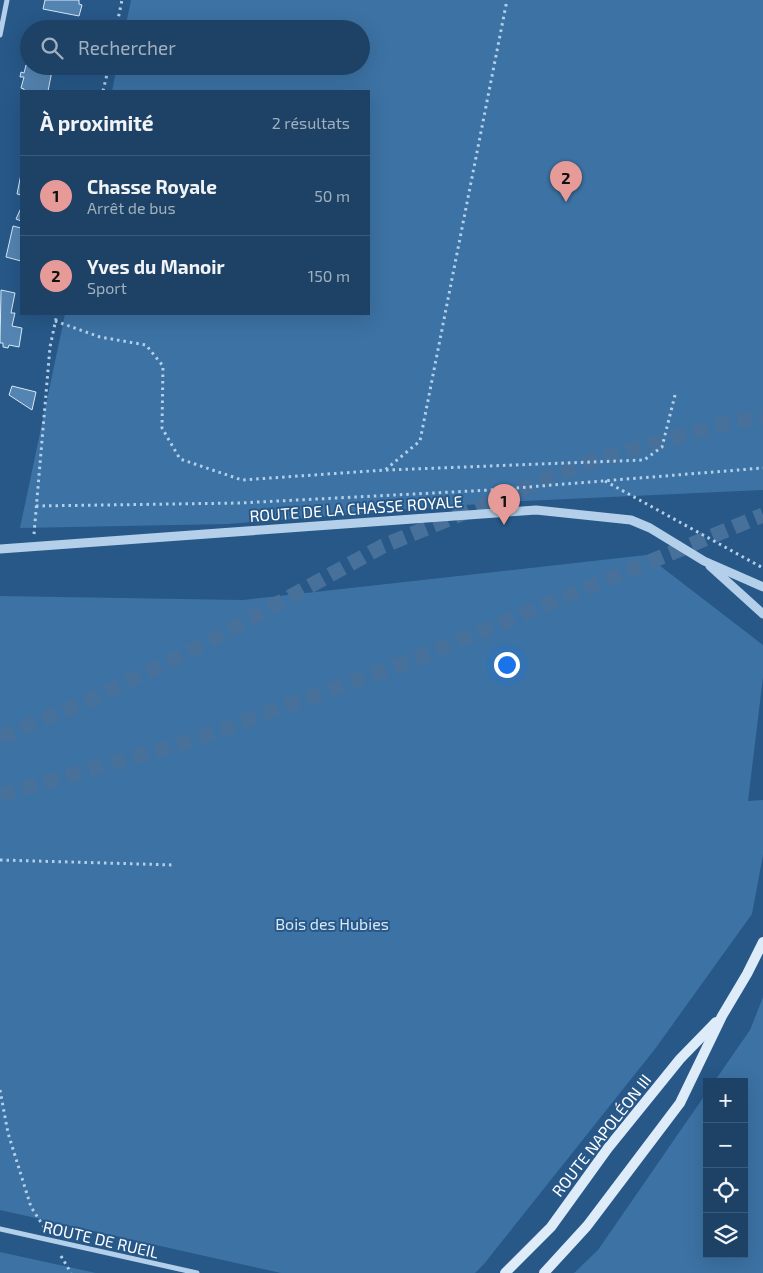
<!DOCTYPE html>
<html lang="fr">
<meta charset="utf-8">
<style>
:root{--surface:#1d4266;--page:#25496c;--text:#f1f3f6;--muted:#a0b0bf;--line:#3b5b7a;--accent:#e69b98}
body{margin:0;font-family:"Exo 2",sans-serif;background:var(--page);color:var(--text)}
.controls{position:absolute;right:15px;bottom:15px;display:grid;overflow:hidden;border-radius:0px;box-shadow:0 5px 20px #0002}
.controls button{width:45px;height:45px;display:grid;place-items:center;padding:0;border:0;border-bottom:1px solid var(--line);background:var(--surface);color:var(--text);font:25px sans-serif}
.you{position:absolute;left:506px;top:664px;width:18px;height:18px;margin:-12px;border:4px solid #fff;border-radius:50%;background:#1a73e8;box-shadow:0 0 0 8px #1a73e833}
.badge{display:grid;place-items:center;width:32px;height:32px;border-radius:50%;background:var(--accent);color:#111;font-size:16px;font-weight:700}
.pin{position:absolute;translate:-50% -41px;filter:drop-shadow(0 1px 2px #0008)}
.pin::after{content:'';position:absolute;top:26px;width:18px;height:15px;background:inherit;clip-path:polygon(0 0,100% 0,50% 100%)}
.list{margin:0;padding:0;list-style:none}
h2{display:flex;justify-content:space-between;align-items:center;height:65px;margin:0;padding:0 20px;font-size:21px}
h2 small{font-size:16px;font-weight:400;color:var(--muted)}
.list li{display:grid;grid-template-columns:32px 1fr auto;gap:15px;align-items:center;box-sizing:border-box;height:80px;padding:0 20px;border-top:1px solid var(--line)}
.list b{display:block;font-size:19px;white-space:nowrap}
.list p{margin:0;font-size:16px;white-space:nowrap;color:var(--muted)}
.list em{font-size:16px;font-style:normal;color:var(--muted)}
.icon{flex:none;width:28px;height:28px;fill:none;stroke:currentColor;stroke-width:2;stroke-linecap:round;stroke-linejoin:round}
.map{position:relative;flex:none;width:763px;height:1273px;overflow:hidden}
.search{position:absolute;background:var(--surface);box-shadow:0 5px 20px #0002;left:20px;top:20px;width:350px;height:55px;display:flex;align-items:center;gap:12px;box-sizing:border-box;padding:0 18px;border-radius:28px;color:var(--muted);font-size:19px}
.panel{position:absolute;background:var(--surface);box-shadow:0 5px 20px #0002;left:20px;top:90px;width:350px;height:225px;border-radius:0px}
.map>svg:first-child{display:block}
</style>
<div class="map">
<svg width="763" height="1273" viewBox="0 0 763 1273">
<rect width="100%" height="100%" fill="#275888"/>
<g fill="#3c72a4">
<polygon points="131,0 763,0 763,490 504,502 228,524 20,528 65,314 369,314 369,91 112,91 117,66 361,66 361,29 125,29"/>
<polygon points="646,555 763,645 763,677 748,801 763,800 763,855 752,914 655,1049 484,1264 475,1273 281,1273 0,1210 0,596 243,600"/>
<polygon points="763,997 763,1273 574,1273 598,1250 707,1092 707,1254 744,1254 744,1082 714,1082 750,1030"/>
<polygon points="0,1252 96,1273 0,1273"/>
</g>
<g fill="#5484b1" stroke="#d7e8f7">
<polygon points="45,0 79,0 79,4 82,5 79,16 43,9"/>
<polygon points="26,65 52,71 48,91 24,91 24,89 21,88 24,77 20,77 21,72 24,73"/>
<polygon points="21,174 21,195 17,194"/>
<polygon points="21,208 21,221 16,219"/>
<polygon points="13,226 21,228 21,261 6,257"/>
<polygon points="1,290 15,293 11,313 15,313 12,326 22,328 19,347 9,345 8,348 3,347 3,343 0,343"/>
<polygon points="12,386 36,392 32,410 9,395"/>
</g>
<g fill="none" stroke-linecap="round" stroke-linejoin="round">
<g stroke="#47719a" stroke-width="15" stroke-dasharray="15 8" stroke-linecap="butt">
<polyline points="0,737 81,704 187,653 383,546 593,460 727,423 763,417"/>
<polyline points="0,795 193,740 415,659 763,515"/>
</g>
<g stroke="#b3cfe9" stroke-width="3" stroke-dasharray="2.5 4" stroke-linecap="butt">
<polyline points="116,29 122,0"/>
<polyline points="103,91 109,66"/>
<polyline points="55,321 100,337 146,345 163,366 162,428 180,459 242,480 385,470 420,441 507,0"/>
<polyline points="386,470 644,460 662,447 675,395"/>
<polyline points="605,481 763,568"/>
<polyline points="36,506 240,503 491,490 763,468"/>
<polyline points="34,534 50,347 57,314"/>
<polyline points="0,860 174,865"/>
<polyline points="0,1090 8,1133 31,1207 44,1227"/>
<polyline points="61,1256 71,1273"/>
</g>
<g stroke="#b3cfe9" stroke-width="5">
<polyline points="0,35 7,0"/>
<polyline points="0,1229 197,1273"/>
</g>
<g stroke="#b3cfe9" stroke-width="9">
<polyline points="0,549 536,510 631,520 650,528 704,561 763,587"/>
<polyline points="710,566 763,614"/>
</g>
<g stroke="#deebf8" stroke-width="10">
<polyline points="505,1273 551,1227 608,1148 680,1059 716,1022"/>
<polyline points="544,1273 587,1226 680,1103 722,1016 747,974 763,942"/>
</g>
</g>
<g text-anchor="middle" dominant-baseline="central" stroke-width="4" stroke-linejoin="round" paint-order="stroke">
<g font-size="16" fill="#fff" stroke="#275888">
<text transform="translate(356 508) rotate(-4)">ROUTE DE LA CHASSE ROYALE</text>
<text transform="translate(601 1135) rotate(-52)">ROUTE NAPOLÉON III</text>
<text transform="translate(101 1239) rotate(13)">ROUTE DE RUEIL</text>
</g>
<g font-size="16" fill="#d7e8f7" stroke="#275888">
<text x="332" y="923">Bois des Hubies</text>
</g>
</g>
</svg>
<div class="controls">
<button>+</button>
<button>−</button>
<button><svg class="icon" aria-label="locate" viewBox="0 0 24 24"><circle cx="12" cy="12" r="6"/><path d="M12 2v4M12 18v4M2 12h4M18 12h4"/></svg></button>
<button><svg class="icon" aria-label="layers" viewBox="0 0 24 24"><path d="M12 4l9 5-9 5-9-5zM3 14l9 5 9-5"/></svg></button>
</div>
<div class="you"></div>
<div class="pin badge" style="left:504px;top:525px">1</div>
<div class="pin badge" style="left:566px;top:202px">2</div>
<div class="search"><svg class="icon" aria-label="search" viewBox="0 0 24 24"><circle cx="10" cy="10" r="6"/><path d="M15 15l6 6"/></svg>Rechercher</div>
<section class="panel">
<h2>À proximité<small>2 résultats</small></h2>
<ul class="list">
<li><span class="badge">1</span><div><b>Chasse Royale</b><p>Arrêt de bus</p></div><em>50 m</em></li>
<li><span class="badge">2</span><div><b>Yves du Manoir</b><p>Sport</p></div><em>150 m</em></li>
</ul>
</section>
</div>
